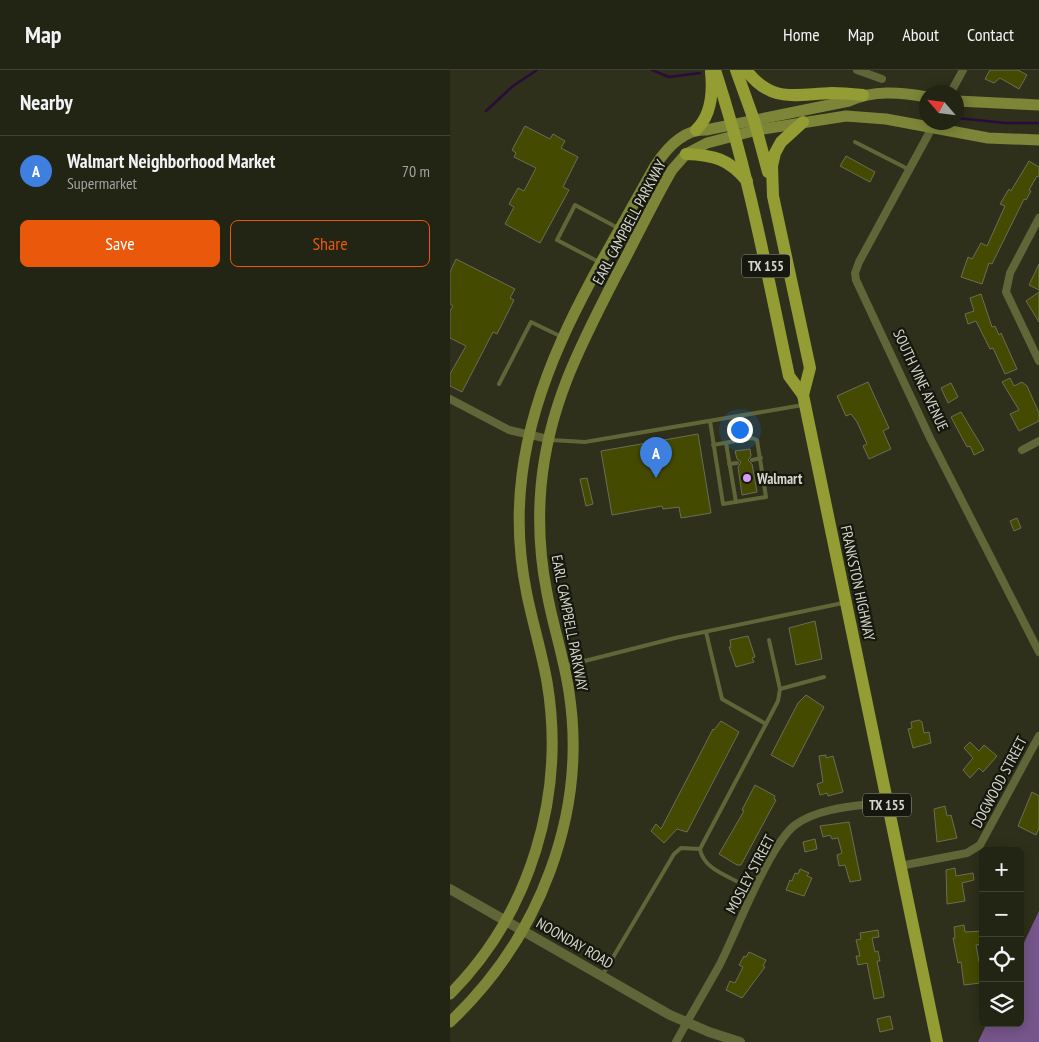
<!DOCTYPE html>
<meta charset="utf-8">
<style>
:root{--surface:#222414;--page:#2a2c1d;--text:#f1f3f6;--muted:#a2a4a0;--line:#3f4134;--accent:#ea580c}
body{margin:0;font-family:"PT Sans Narrow",sans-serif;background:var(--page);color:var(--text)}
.controls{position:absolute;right:15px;bottom:15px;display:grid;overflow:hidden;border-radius:8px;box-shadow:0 2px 12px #0003}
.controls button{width:45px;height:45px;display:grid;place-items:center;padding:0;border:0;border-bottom:1px solid var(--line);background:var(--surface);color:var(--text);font:25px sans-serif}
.compass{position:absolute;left:469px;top:15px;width:45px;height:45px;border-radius:50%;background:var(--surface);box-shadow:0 2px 12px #0003;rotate:298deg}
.you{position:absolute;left:289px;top:359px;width:18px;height:18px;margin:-12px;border:4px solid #fff;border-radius:50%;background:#1a73e8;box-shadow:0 0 0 8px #1a73e833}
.badge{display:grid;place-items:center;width:32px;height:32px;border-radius:50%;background:var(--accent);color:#fff;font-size:16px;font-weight:700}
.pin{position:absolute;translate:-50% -41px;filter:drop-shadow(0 1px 2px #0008)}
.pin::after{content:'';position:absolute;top:26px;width:18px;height:15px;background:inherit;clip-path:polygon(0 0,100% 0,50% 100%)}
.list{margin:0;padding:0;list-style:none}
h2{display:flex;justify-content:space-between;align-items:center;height:65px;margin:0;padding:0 20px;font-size:21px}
h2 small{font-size:16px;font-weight:400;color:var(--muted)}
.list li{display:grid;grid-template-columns:32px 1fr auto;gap:15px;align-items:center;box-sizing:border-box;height:70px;padding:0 20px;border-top:1px solid var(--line)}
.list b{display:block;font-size:19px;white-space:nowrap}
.list p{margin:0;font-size:16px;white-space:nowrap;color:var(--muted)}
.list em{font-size:16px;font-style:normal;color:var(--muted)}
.actions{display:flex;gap:10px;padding:15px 20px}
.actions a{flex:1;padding:11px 0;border:1px solid var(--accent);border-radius:8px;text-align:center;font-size:18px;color:var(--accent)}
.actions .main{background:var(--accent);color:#fff}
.icon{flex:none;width:28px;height:28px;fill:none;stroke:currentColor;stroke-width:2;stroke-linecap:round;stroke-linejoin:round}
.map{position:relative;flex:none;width:589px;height:972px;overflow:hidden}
header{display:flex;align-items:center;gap:30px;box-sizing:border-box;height:70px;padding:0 25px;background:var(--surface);border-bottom:1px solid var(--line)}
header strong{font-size:24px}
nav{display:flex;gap:28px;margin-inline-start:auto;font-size:18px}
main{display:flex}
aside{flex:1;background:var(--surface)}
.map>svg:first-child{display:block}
</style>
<header>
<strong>Map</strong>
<nav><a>Home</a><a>Map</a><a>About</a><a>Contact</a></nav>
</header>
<main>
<aside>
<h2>Nearby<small></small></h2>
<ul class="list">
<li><span class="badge" style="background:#3f7fe0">A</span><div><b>Walmart Neighborhood Market</b><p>Supermarket</p></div><em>70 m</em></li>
</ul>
<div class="actions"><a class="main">Save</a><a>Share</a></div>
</aside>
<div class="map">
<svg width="589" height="972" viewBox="0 0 589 972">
<rect width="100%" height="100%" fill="#2e301b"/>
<polygon fill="#76558a" points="589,841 589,972 528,972 537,953 570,953 570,881"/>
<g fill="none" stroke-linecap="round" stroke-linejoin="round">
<g stroke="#2b0b3b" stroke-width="2.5">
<polyline points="202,0 219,7 250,3"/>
<polyline points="36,41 63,16 87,0"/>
<polyline points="507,48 555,53 589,53"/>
</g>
</g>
<g fill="#444a00" stroke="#6b6e57">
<polygon points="540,0 568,0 577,5 569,19 550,8 544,13 535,9"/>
<polygon points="75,56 100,69 103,64 115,71 111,78 128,87 113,117 119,120 90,173 55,154 64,137 59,134 68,118 74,121 86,98 64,87 66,83 62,80"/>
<polygon points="396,86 425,102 420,112 390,96"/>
<polygon points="579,91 589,97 589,107 587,106 579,120 581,121 576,130 574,129 542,194 539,193 532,214 511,207 518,187 522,189 531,173 537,176 555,136 550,134 559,119 561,121"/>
<polygon points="6,189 65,219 60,228 64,230 47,264 43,262 12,322 0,316 0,304 16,276 0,268 0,241 3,236 0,234 0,202"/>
<polygon points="589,194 589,220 579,215"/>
<polygon points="589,222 589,252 576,231"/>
<polygon points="531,224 542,257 545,256 549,265 551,263 567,299 555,304 543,278 540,279 526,251 518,254 515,244 524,241 520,228"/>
<polygon points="560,308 564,316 572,312 577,316 589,343 589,351 569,361 560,344 569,340 552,312"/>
<polygon points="418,312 439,358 433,361 441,379 419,389 413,376 417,374 407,352 401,344 396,346 387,326"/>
<polygon points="501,313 508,327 498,333 491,318"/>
<polygon points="511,342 534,380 524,385 520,376 517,377 501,347"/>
<polygon points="248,364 261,443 231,448 229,437 213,439 212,436 162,445 151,381"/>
<polygon points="300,379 301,386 298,390 302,394 307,422 292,425 288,397 291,392 287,389 285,381"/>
<polygon points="137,408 143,434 136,436 130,409"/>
<polygon points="567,448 571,458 564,461 560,451"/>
<polygon points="365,551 372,589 346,595 339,558"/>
<polygon points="298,566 305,587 302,588 304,592 286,597 279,577 281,577 280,570"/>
<polygon points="356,625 374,637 343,697 321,685 348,633"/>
<polygon points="469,650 472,652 474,663 479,662 481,673 463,678 458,659 462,658 461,652"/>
<polygon points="271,651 289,662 237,762 227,759 214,773 201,761 206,754 211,759 263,659 264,660"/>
<polygon points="520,672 529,681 534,675 547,686 533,702 529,698 520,708 513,700 523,688 514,678"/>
<polygon points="376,685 376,688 383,686 393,722 378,726 377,723 370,725 367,714 373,712 369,686"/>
<polygon points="305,715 325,726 324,729 326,730 291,795 287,795 269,784 294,741 292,740"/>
<polygon points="582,722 589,726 589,758 586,765 568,756"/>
<polygon points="495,736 497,746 501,745 507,768 487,772 484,739"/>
<polygon points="399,752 411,810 400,812 395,795 389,796 387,785 392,783 388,768 382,769 380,765 373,767 370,756"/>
<polygon points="365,769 367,779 355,782 353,772"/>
<polygon points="505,798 506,806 523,803 524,810 512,813 515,831 497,834 496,800"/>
<polygon points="350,799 359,803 357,806 362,808 354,826 336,820 340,810 342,811 345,803 348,804"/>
<polygon points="514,855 515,862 533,861 533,874 526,875 529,892 533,891 533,907 529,908 530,913 514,915 511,892 508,893 503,868 505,868 504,857"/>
<polygon points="428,860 429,867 422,868 425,882 428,881 430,891 427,891 434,925 434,927 424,929 417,893 408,895 406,886 410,886 406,870 411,869 410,863"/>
<polygon points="299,882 316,890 313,896 315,897 292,928 276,920 280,911 285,913 293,897 289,895 294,886 296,887"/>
<polygon points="440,946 443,959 430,962 427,949"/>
</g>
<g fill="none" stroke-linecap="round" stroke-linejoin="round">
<g stroke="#616638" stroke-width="4">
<polyline points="405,72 458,99"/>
<polyline points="149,192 107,170 125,135 168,158"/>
<polyline points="49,314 81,252 112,267"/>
<polyline points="260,351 273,434 316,427 307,370 302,368 263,375"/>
<polyline points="101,370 135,372 353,335"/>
<polyline points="276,373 286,432"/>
<polyline points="302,390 311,388"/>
<polyline points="279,394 287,393"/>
<polyline points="256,562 272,629 316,654 328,631 330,619 374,607"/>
<polyline points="319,570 330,619"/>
<polyline points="115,596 225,568 393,533"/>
<path d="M286 811C273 804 253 797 250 779L316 654"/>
<polyline points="152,906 224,784 231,778 250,779"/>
</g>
<g stroke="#616638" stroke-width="8">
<polyline points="407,0 432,9"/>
<polyline points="501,22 513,0"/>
<polyline points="484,54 409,192 405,203 406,210 480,368 589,582"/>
<polyline points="589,148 560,203 556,222 589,291"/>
<polyline points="0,329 59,360 98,369"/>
<polyline points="572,380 589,371"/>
<polyline points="450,796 517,783 530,775 589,666"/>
<path d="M226 972C240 946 255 921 269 896 286 863 319 775 345 755 369 737 408 736 437 732"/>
</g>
<polyline stroke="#616638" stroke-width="10" points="0,819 220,945 259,962 290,972"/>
<g stroke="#7d8538" stroke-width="11">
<polyline points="507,31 589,35"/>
<path d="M0 924C81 843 116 724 97 612 92 583 83 554 77 525 69 486 67 444 72 405 86 291 151 195 205 96 216 79 234 59 256 60L399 31C423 20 450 22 477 27"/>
<path d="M0 952C89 868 138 744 119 622 114 588 103 556 97 523 90 488 88 452 91 417 98 337 130 276 166 206 185 171 202 134 222 100L236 84 257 73 307 60 396 46 436 49 538 68 589 70"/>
</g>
<g stroke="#939d34" stroke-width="12">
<path d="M265 0C298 100 317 203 339 306L353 325 487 972"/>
<polyline points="286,0 304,50 318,102"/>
<path d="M296 0C322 34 345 24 382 23 392 23 403 24 413 25"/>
<path d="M246 60C262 45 263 22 261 2"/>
<path d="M236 84C264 85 279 89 297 111"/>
<polyline points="353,325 360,298 323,126 322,96 325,83 331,72 353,52"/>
</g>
</g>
<circle fill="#d69bfa" stroke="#16170e" stroke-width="2" cx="297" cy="408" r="5"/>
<g text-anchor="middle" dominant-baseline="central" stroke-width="4.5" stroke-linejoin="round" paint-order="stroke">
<g fill="#16170e" stroke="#9b9d91" stroke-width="1">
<rect x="292" y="184.5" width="48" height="23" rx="4"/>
<rect x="413" y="723.5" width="48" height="23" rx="4"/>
</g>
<g font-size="14" font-weight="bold" fill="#d4d6c9">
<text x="316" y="196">TX 155</text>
<text x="437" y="735">TX 155</text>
</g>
<g font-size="15" fill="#d4d6c9" stroke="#16170e">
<text transform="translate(179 152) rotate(-62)">EARL CAMPBELL PARKWAY</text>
<text transform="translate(471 310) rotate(65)">SOUTH VINE AVENUE</text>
<text transform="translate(408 513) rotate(78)">FRANKSTON HIGHWAY</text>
<text transform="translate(120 553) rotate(79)">EARL CAMPBELL PARKWAY</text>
<text transform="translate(549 712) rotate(-62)">DOGWOOD STREET</text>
<text transform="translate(300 804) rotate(-62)">MOSLEY STREET</text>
<text transform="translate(125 873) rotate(30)">NOONDAY ROAD</text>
</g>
<g font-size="15" font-weight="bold" fill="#d4d6c9" stroke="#16170e" text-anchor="start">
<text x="307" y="408">Walmart</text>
</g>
</g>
</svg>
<div class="controls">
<button>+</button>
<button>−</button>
<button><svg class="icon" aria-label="locate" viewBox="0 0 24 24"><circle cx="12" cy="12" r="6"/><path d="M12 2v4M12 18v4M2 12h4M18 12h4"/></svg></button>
<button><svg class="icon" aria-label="layers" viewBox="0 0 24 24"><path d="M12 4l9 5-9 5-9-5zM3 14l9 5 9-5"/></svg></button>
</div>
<svg class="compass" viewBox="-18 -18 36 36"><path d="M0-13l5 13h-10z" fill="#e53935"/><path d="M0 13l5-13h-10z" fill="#a2a4a0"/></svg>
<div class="you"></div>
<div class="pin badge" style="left:206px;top:408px;background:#3f7fe0">A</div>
</div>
</main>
